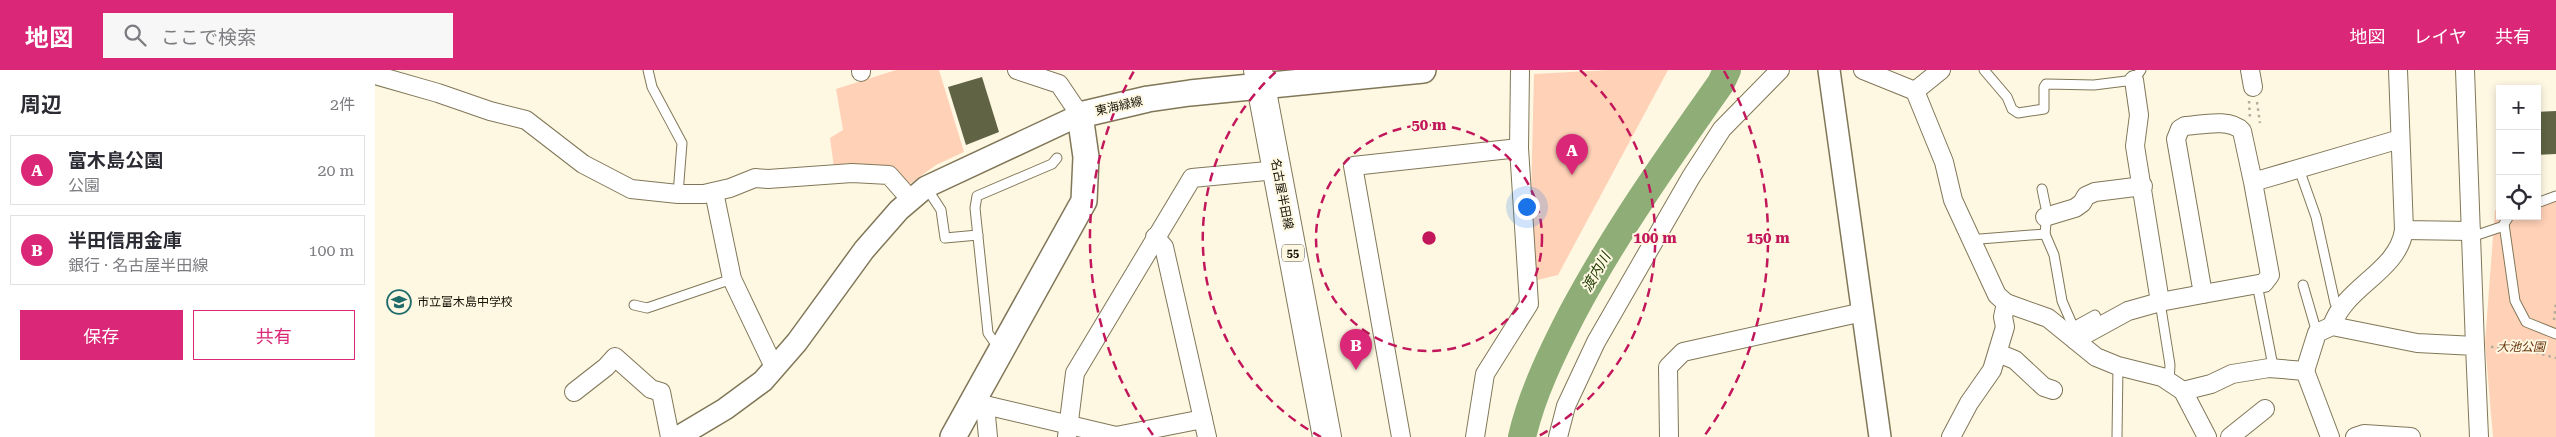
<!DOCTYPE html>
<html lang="ja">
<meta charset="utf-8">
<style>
:root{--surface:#fff;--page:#f7f7f7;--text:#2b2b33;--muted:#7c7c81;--line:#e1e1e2;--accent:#db2777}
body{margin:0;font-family:"Roboto Serif","Noto Sans JP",serif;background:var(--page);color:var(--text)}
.controls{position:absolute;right:15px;top:15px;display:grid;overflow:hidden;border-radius:0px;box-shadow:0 2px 8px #0003}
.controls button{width:45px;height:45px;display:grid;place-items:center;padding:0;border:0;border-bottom:1px solid var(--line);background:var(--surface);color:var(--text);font:25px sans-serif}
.you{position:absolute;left:1151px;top:136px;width:18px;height:18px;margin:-12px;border:4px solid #fff;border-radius:50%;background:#1a73e8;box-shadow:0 0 0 8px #1a73e833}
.badge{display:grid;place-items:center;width:32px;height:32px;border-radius:50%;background:var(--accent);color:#fff;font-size:16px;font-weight:700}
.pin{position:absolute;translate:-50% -41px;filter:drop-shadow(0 1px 2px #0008)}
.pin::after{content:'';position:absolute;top:26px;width:18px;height:15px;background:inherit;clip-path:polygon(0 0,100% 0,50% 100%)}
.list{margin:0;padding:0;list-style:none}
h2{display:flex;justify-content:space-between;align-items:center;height:65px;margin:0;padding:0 20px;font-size:21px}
h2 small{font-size:16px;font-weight:400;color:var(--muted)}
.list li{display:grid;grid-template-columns:32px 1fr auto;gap:15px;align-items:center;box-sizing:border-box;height:70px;margin:0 10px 10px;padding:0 10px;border:1px solid var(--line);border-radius:0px}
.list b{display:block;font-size:19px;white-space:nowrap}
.list p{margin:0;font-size:16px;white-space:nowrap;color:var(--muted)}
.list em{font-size:16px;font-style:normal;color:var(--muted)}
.actions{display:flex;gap:10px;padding:15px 20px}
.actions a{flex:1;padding:11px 0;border:1px solid var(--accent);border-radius:0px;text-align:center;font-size:18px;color:var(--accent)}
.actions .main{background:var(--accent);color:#fff}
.icon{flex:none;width:28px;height:28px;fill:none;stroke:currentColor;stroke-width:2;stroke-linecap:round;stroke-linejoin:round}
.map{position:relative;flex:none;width:2181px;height:367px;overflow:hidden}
header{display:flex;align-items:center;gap:30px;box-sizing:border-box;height:70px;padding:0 25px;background:var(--accent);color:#fff}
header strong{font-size:24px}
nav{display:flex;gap:28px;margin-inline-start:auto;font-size:18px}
.search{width:350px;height:45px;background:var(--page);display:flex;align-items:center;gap:12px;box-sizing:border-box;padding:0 18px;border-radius:0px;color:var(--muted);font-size:19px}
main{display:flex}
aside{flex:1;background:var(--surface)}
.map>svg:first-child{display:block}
</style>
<header>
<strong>地図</strong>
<div class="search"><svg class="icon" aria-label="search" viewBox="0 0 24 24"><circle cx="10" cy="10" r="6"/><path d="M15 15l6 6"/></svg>ここで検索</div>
<nav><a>地図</a><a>レイヤ</a><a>共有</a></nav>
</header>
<main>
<aside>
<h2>周辺<small>2件</small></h2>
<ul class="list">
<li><span class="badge">A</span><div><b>富木島公園</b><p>公園</p></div><em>20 m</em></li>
<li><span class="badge">B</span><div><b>半田信用金庫</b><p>銀行 · 名古屋半田線</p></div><em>100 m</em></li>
</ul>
<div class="actions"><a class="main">保存</a><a>共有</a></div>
</aside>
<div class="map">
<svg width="2181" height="367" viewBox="0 0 2181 367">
<rect width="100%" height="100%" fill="#fef8e3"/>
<g fill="#ffd1b7">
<polygon points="521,0 564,0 589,82 561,95 533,115 459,98 455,68 468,60 461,19"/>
<polygon points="1234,0 1293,0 1183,205 1154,212 1159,4"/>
<polygon points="2181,127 2181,367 2118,367 2110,273 2120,140 2125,139 2125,146 2162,146 2162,131"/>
</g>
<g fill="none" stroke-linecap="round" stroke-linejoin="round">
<path stroke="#8ead77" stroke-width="28" d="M1147 367C1157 324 1177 283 1197 244 1240 163 1293 88 1346 13L1352 0"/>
</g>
<g fill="#606344">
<polygon points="607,7 624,62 591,75 573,17"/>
<polygon points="2181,41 2181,84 2162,85 2162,42"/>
</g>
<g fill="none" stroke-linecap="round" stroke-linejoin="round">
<g stroke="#817758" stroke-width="11">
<g id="service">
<polyline points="273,0 277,17 307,73 303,124"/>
<polyline points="1609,0 1632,27 1637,39 1643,43 1669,39 1669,17 1671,14 1719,15 1759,10 1766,0"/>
<polyline points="1924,99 1941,147 1960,233 1965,238"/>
<polyline points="551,117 566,140 570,168 603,165"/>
<polyline points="1667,119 1672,143 1670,164 1679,185 1687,231 1697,254 1700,256 1720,245 1726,257"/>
<polyline points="2162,133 2181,126"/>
<polyline points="2134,146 2129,154 2140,231 2151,252 2181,264"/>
<polyline points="2096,167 2129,156"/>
<polyline points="1598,172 1605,169 1670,164"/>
<polyline points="1882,214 1897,291 1897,299"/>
<polyline points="1928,215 1942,263"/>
<polyline points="1785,232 1795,295 1794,312"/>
<polyline points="259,235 272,238 357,209"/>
<polyline points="624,279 613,263 600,138 602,126 677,94 682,88"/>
<polyline points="1742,367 1743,296"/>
</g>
</g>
<g stroke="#817758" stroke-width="20">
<g id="minor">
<polyline points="486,0 486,2"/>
<polyline points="642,0 684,14 705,45"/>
<polyline points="1488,0 1540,21 1569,92 1578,130 1622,225 1631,233 1673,248 1721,287 1743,296 1787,307 1808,321 1832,367"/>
<polyline points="1875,0 1878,17"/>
<polyline points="2023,0 2029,160 2096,161"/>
<polyline points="2090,0 2100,276"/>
<polyline points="0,5 63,23 115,41 151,50 208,94 256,119 303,124 329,124 355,118 380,108 393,109 477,103 514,105 536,130"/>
<polyline points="1540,21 1566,0"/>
<path d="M1878 112 1895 205 1889 213 1828 224 1801 69 1805 59 1810 56C1826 55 1855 48 1867 61L1878 112 2025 69"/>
<polyline points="339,122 357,209 399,297"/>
<polyline points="1670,147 1700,138 1707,133 1711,126 1720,122 1768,116"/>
<polyline points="780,167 789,177 832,367"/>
<polyline points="1785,232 1828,224"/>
<path d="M1957 256C1970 216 2023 202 2029 160"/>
<polyline points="1700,270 1753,241 1785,232 1760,76 1764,45 1759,10"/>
<polyline points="1623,283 1640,290 1669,317 1678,320"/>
<polyline points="1930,301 1955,367"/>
<polyline points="1808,321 1836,314 1857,304 1894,298 1930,301 1942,263 1957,256 2042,273 2100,276 2104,367"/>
<polyline points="199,322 231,297 240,287 276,319 286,322 295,367"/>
<polyline points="601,326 610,335 741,366 828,349"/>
<polyline points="610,335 613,367"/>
<polyline points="692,367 700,303 817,108 903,100"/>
<polyline points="1026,367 978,96 1144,78"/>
<polyline points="1100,367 1110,304 1154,234 1144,78 1145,0"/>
<polyline points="1183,367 1191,336 1221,272 1316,107 1347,59 1405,0"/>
<polyline points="1294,367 1293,297 1308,282 1488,242"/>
<polyline points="1576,367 1594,333 1617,300 1630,257 1628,247 1631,233"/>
<polyline points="1855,367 1890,339"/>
<polyline points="1980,367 1989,364 2036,367"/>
</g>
</g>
<g stroke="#817758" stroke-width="24">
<g id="tertiary">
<polyline points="1454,0 1505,367"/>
<polyline points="303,367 350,339 388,311 422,272 489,180 524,140 551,117 705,45"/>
</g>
</g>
<g stroke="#817758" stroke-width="28">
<polyline id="secondary" points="578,367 709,131 711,87 705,45 773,29 815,23 1048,0"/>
</g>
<g stroke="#817758" stroke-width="30">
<polyline id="primary" points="883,0 952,367"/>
</g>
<g stroke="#b3ad9b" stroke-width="2.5" stroke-dasharray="2.5 4" stroke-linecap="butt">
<polyline points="1874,31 1875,48"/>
<polyline points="1882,32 1885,53"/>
<polyline points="2179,250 2181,232"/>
<polyline points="2116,277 2144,278 2181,288"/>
</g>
<use href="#service" stroke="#fff" stroke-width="9"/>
<use href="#minor" stroke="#fff" stroke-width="18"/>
<use href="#tertiary" stroke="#fff" stroke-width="21"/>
<use href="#secondary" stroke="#fff" stroke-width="25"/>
<use href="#primary" stroke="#fff" stroke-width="28"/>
</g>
<g fill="none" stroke="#c2185b" stroke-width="2.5" stroke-dasharray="9 6">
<circle cx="1054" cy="168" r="113"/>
<path d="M946 367A226 226 0 0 1 903 0M1205 0A226 226 0 0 1 1162 367"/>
<path d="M778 365A339 339 0 0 1 759 1M1349 1A339 339 0 0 1 1330 365"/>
</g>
<defs>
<g id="school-ring" transform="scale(1.25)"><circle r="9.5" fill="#fef8e3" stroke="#206c6b" stroke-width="1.5"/><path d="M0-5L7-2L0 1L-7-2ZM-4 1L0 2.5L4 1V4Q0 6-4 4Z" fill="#206c6b"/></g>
</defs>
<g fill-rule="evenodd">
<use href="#school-ring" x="24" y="232"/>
</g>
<g text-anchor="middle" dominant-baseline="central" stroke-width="4" stroke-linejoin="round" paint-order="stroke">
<rect fill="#fef8e3" stroke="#5b5648" stroke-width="1" x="907" y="174.5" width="22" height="17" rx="4"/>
<g font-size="11" font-weight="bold" fill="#151105">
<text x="918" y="183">55</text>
</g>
<g font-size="12" fill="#151105" stroke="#fef8e3">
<text transform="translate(744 36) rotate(-13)">東海緑線</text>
<text transform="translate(907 124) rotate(79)">名古屋半田線</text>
</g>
<g font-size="12" fill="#151105" stroke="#fef8e3" text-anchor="start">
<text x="42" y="232">市立富木島中学校</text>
</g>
<g font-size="12" font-style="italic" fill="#663008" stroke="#fef8e3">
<text x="2146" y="277">大池公園</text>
</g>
<g font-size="14" font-style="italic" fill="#203c00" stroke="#fef8e3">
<text transform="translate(1221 202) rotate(-60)">渡内川</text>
</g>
</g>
<circle cx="1054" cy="168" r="8" fill="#c2185b" stroke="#fef8e3" stroke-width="2.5"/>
<g font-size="15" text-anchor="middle" font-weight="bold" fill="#c2185b" stroke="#fef8e3" stroke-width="4" stroke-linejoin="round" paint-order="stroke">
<text x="1054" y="60">50 m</text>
<text x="1280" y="173">100 m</text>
<text x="1393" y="173">150 m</text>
</g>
</svg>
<div class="controls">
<button>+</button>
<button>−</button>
<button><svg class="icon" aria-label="locate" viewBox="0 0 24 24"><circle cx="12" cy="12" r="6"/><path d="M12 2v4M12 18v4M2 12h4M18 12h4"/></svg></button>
</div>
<div class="you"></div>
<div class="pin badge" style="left:1197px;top:105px">A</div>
<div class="pin badge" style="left:981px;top:300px">B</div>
</div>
</main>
